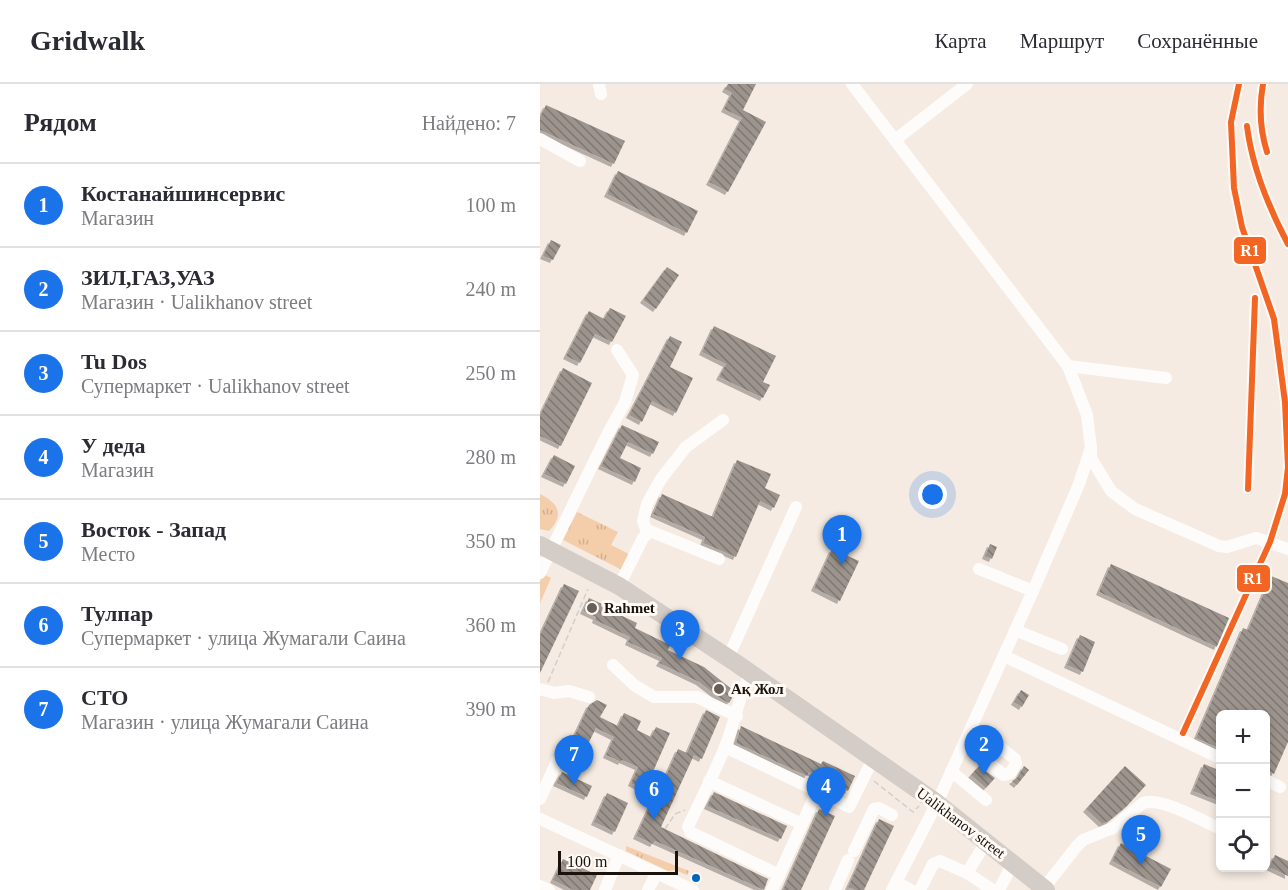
<!DOCTYPE html>
<html lang="ru">
<meta charset="utf-8">
<style>
:root{--surface:#fff;--page:#f2f2f3;--text:#2b2b33;--muted:#7c7c81;--line:#e1e1e2;--accent:#1a73e8}
body{margin:0;font-family:Georgia,serif;background:var(--page);color:var(--text)}
.controls{position:absolute;right:18px;bottom:18px;display:grid;overflow:hidden;border-radius:9px;box-shadow:0 3px 9px #0003}
.controls button{width:54px;height:54px;display:grid;place-items:center;padding:0;border:0;border-bottom:2px solid var(--line);background:var(--surface);color:var(--text);font:30px sans-serif}
.scale{position:absolute;left:18px;bottom:15px;width:120px;box-sizing:border-box;padding-left:6px;border:3px solid #1a120c;border-top:0;font-size:16px;line-height:21px;white-space:nowrap;color:#1a120c;-webkit-text-stroke:4px #fffaf6;paint-order:stroke}
.you{position:absolute;left:393px;top:411px;width:21px;height:21px;margin:-15px;border:4px solid #fff;border-radius:50%;background:#1a73e8;box-shadow:0 0 0 9px #1a73e833}
.badge{display:grid;place-items:center;width:39px;height:39px;border-radius:50%;background:var(--accent);color:#fff;font-size:20px;font-weight:700}
.pin{position:absolute;translate:-50% -50px;filter:drop-shadow(0 2px 3px #0008)}
.pin::after{content:'';position:absolute;top:32px;width:21px;height:18px;background:inherit;clip-path:polygon(0 0,100% 0,50% 100%)}
.list{margin:0;padding:0;list-style:none}
h2{display:flex;justify-content:space-between;align-items:center;height:78px;margin:0;padding:0 24px;font-size:26px}
h2 small{font-size:20px;font-weight:400;color:var(--muted)}
.list li{display:grid;grid-template-columns:39px 1fr auto;gap:18px;align-items:center;box-sizing:border-box;height:84px;padding:0 24px;border-top:2px solid var(--line)}
.list b{display:block;font-size:22px;white-space:nowrap}
.list p{margin:0;font-size:20px;white-space:nowrap;color:var(--muted)}
.list em{font-size:20px;font-style:normal;color:var(--muted)}
.icon{flex:none;width:33px;height:33px;fill:none;stroke:currentColor;stroke-width:2;stroke-linecap:round;stroke-linejoin:round}
.map{position:relative;flex:none;width:748px;height:806px;overflow:hidden}
header{display:flex;align-items:center;gap:36px;box-sizing:border-box;height:84px;padding:0 30px;background:var(--surface);border-bottom:2px solid var(--line)}
header strong{font-size:28px}
nav{display:flex;gap:33px;margin-inline-start:auto;font-size:21px}
main{display:flex}
aside{flex:1;background:var(--surface)}
.map>svg:first-child{display:block}
</style>
<header>
<strong>Gridwalk</strong>
<nav><a>Карта</a><a>Маршрут</a><a>Сохранённые</a></nav>
</header>
<main>
<aside>
<h2>Рядом<small>Найдено: 7</small></h2>
<ul class="list">
<li><span class="badge">1</span><div><b>Костанайшинсервис</b><p>Магазин</p></div><em>100 m</em></li>
<li><span class="badge">2</span><div><b>ЗИЛ,ГАЗ,УАЗ</b><p>Магазин · Ualikhanov street</p></div><em>240 m</em></li>
<li><span class="badge">3</span><div><b>Tu Dos</b><p>Супермаркет · Ualikhanov street</p></div><em>250 m</em></li>
<li><span class="badge">4</span><div><b>У деда</b><p>Магазин</p></div><em>280 m</em></li>
<li><span class="badge">5</span><div><b>Восток - Запад</b><p>Место</p></div><em>350 m</em></li>
<li><span class="badge">6</span><div><b>Тулпар</b><p>Супермаркет · улица Жумагали Саина</p></div><em>360 m</em></li>
<li><span class="badge">7</span><div><b>СТО</b><p>Магазин · улица Жумагали Саина</p></div><em>390 m</em></li>
</ul>
</aside>
<div class="map">
<svg width="748" height="806" viewBox="0 0 748 806">
<defs>
<pattern id="grass-tufts" width="24" height="20" patternUnits="userSpaceOnUse" patternTransform="scale(1.5)"><rect width="24" height="20" fill="#f4cdaa"/><path d="M3 7l-1-3M5 7V3M7 7l1-3M15 17l-1-3M17 17v-4M19 17l1-3" fill="none" stroke="#d1af91"/></pattern>
<pattern id="building-back-hatch" width="6" height="6" patternUnits="userSpaceOnUse" patternTransform="scale(1.5)"><rect width="6" height="6" fill="#9c948d"/><path d="M-1 5l2 2M0 0l6 6M5-1l2 2" fill="none" stroke="#7e7772"/></pattern>
<filter id="shadow"><feDropShadow dx="-3" dy="3" stdDeviation="0" flood-color="#0004"/></filter>
</defs>
<rect width="100%" height="100%" fill="#f5ebe2"/>
<g fill="url(#grass-tufts)">
<path d="M0 410C18 419 25 430 9 447L0 445Z"/>
<polygon points="37,428 78,448 71,461 89,470 82,486 23,456"/>
<polygon points="3,490 11,494 0,519 0,497"/>
<polygon points="86,762 149,787 147,791 135,786 128,787 86,767"/>
</g>
<g fill="url(#building-back-hatch)" filter="url(#shadow)">
<polygon points="188,0 216,0 203,26 226,38 188,108 169,98 202,34 184,25 192,9 185,5"/>
<polygon points="6,21 85,57 74,80 0,46 0,33"/>
<polygon points="78,87 158,127 147,149 67,110"/>
<polygon points="11,156 21,161 13,176 3,172"/>
<polygon points="127,183 139,191 116,225 103,216"/>
<polygon points="70,224 86,232 72,258 55,250 40,279 26,272 49,227 64,235"/>
<polygon points="174,242 236,272 223,298 230,301 223,314 179,293 186,280 162,268"/>
<polygon points="130,252 142,258 130,283 153,294 136,329 112,317 102,338 89,331"/>
<polygon points="23,284 52,299 21,362 0,352 0,331"/>
<polygon points="82,341 119,358 113,370 88,358 80,374 101,384 95,398 61,382"/>
<polygon points="14,371 35,382 26,400 4,390"/>
<polygon points="197,376 231,390 225,404 240,411 234,424 220,417 196,473 163,459 165,453 113,430 122,410 173,433"/>
<polygon points="450,460 457,463 452,475 445,472"/>
<polygon points="292,465 319,477 300,517 274,504"/>
<polygon points="571,480 689,534 677,563 559,508"/>
<polygon points="731,492 748,499 748,658 734,690 726,686 726,630 681,630 681,665 656,654 703,544 708,546"/>
<polygon points="24,500 39,507 0,589 0,551"/>
<polygon points="49,514 62,520 61,522 97,539 95,544 130,561 128,566 164,583 194,607 191,616 189,619 181,615 159,598 119,579 122,574 88,558 90,553 55,536 56,533 43,527"/>
<polygon points="540,551 555,558 543,588 527,581"/>
<polygon points="481,606 489,611 482,623 474,618"/>
<polygon points="57,616 67,621 60,633 78,642 84,629 101,637 97,646 111,653 116,643 130,649 105,706 91,699 98,683 82,676 81,678 66,671 74,653 56,644 47,662 33,655 49,621"/>
<polygon points="166,626 180,633 162,675 154,671 121,743 228,795 224,806 115,757 113,760 96,752 114,713 116,714 138,665 147,669"/>
<polygon points="201,642 281,680 283,677 315,692 308,707 269,688 267,692 196,659"/>
<polygon points="664,680 681,687 681,718 653,707"/>
<polygon points="439,682 455,694 446,704 431,691"/>
<polygon points="484,682 489,686 477,701 472,697 477,694"/>
<polygon points="585,682 606,701 587,722 569,737 562,740 546,725"/>
<polygon points="22,688 52,702 47,713 16,699"/>
<polygon points="174,708 247,742 241,755 167,722"/>
<polygon points="67,709 88,719 75,748 54,738"/>
<polygon points="279,725 295,732 261,806 243,806"/>
<polygon points="339,735 354,742 324,806 315,806 308,803"/>
<polygon points="581,759 631,785 621,803 572,777"/>
<polygon points="735,771 748,777 748,792 729,783"/>
<polygon points="23,775 57,791 50,806 33,806 13,796"/>
</g>
<g fill="none" stroke-linecap="round" stroke-linejoin="round">
<g stroke="#d2cfcd" stroke-width="1.5" stroke-dasharray="6 3" stroke-linecap="butt">
<polyline points="8,598 48,505"/>
<polyline points="334,697 373,728 379,722"/>
<polyline points="125,745 135,730 145,726"/>
</g>
<g stroke="#fefcfb" stroke-width="12">
<polyline points="59,0 61,10"/>
<polyline points="312,0 528,282 547,331 551,364 539,400 493,507 397,719 352,806"/>
<polyline points="0,55 40,77"/>
<polyline points="355,56 427,0"/>
<polyline points="528,282 626,294"/>
<polyline points="551,365 551,374 571,407 595,425 679,462 687,463 716,454 748,465"/>
<polyline points="107,448 103,437 107,420 121,395 146,363 183,336"/>
<polyline points="439,485 493,507"/>
<polyline points="0,489 66,353 85,318 93,291 77,266"/>
<polyline points="79,502 103,454 110,447 179,475"/>
<polyline points="475,546 522,565"/>
<polyline points="464,572 680,674"/>
<polyline points="188,574 256,423"/>
<polyline points="73,581 94,601 114,613 157,613 197,632"/>
<polyline points="0,605 14,609 29,607 49,613"/>
<polyline points="424,659 464,691 470,689 476,680 475,675 461,664 427,654"/>
<polyline points="185,663 277,707"/>
<polyline points="411,687 446,716"/>
<polyline points="726,696 740,703"/>
<polyline points="169,697 262,740"/>
<polyline points="0,715 17,677 32,683"/>
<polyline points="0,735 153,806"/>
<path d="M148 743C160 717 174 690 185 663 195 639 198 612 211 589"/>
<polyline points="150,748 239,791 232,806"/>
<polyline points="314,767 334,725 339,724 352,731"/>
<polyline points="427,789 453,806"/>
<polyline points="239,791 277,707 309,723 333,675"/>
<polyline points="356,798 371,806"/>
<polyline points="0,802 9,806"/>
<path d="M504 804 537 762 543 756 573 744 603 719C622 713 660 736 679 744"/>
<polyline points="65,806 79,771"/>
<polyline points="108,806 117,789"/>
<polyline points="295,806 308,776"/>
<polyline points="380,806 393,780 400,777 427,789 446,758"/>
<polyline points="459,806 473,779"/>
</g>
<polyline stroke="#d4ccc6" stroke-width="18" points="0,461 79,502 196,579 397,719 506,806"/>
<g stroke="#fffaf6" stroke-width="10">
<g id="rail-1">
<path d="M723 0C719 23 720 46 727 68"/>
<path d="M707 42C712 83 729 124 748 160"/>
<polyline points="708,405 715,214"/>
<polyline points="643,649 730,458 745,410 748,383 745,318 734,235 702,143 694,104 691,38 699,0"/>
</g>
</g>
<use href="#rail-1" stroke="#f26522" stroke-width="6"/>
</g>
<g fill="#675e57" stroke="#fffaf6" stroke-width="2">
<circle cx="52" cy="524" r="6"/>
<circle cx="179" cy="605" r="6"/>
</g>
<circle fill="#0065bd" stroke="#fffaf6" stroke-width="2" cx="156" cy="794" r="5"/>
<g text-anchor="middle" dominant-baseline="central" stroke-width="6" stroke-linejoin="round" paint-order="stroke">
<g font-size="15" font-weight="bold" fill="#1a120c" stroke="#fffaf6" text-anchor="start">
<text x="64" y="524">Rahmet</text>
<text x="191" y="605">Ақ Жол</text>
</g>
<g font-size="15" fill="#1a120c" stroke="#fffaf6">
<text transform="translate(421 739) rotate(37)">Ualikhanov street</text>
</g>
</g>
<g stroke="#fffaf6" stroke-width="2">
<rect x="693" y="152" width="34" height="29" rx="6" fill="#f26522"/>
<rect x="696" y="480" width="35" height="29" rx="6" fill="#f26522"/>
</g>
<g font-size="16" text-anchor="middle" font-weight="bold" fill="#fff">
<text x="710" y="172">R1</text>
<text x="713" y="500">R1</text>
</g>
</svg>
<div class="controls">
<button>+</button>
<button>−</button>
<button><svg class="icon" aria-label="locate" viewBox="0 0 24 24"><circle cx="12" cy="12" r="6"/><path d="M12 2v4M12 18v4M2 12h4M18 12h4"/></svg></button>
</div>
<div class="scale">100 m</div>
<div class="you"></div>
<div class="pin badge" style="left:302px;top:481px">1</div>
<div class="pin badge" style="left:444px;top:691px">2</div>
<div class="pin badge" style="left:140px;top:576px">3</div>
<div class="pin badge" style="left:286px;top:733px">4</div>
<div class="pin badge" style="left:601px;top:781px">5</div>
<div class="pin badge" style="left:114px;top:736px">6</div>
<div class="pin badge" style="left:34px;top:701px">7</div>
</div>
</main>
